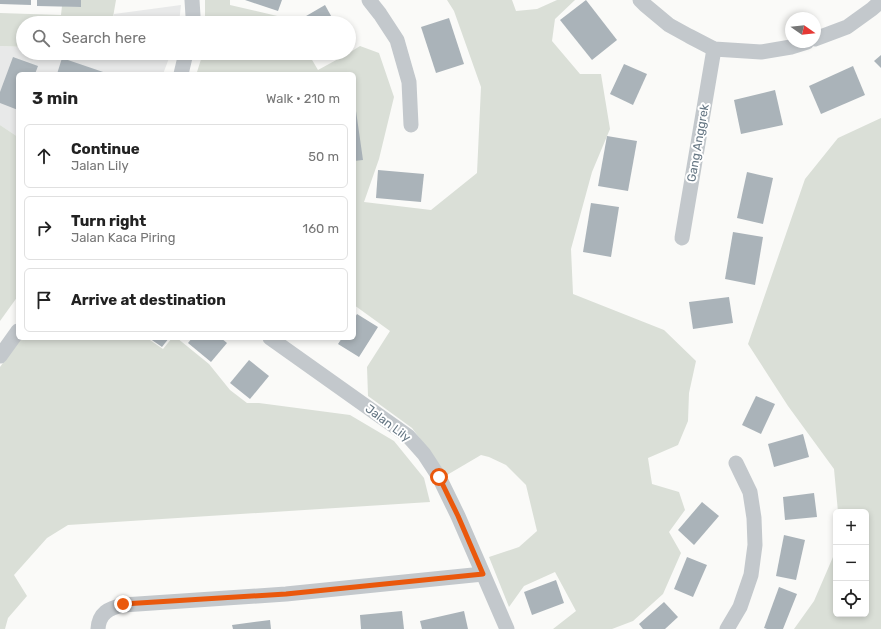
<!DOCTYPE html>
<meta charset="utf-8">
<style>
:root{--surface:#fff;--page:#f6f6f6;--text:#222;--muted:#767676;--line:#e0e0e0}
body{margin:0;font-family:Rubik,sans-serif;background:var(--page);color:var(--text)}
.controls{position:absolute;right:12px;bottom:12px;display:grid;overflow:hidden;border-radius:6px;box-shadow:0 2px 6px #0003}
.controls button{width:36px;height:36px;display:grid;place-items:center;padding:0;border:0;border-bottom:1px solid var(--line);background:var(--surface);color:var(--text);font:20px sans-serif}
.compass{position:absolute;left:785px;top:12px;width:36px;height:36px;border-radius:50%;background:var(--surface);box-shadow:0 2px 6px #0003;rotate:104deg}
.stop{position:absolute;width:12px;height:12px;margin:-9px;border:3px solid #ea580c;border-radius:50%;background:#fff}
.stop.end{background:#ea580c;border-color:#fff;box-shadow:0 1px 4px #0008}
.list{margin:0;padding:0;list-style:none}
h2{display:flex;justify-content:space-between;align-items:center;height:52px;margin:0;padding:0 16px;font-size:17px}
h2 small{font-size:13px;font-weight:400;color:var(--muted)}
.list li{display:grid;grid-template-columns:26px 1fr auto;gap:12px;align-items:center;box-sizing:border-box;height:64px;margin:0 8px 8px;padding:0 8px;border:1px solid var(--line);border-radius:6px}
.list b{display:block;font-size:15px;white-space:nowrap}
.list p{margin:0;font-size:13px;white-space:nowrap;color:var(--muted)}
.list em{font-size:13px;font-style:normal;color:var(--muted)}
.icon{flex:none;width:22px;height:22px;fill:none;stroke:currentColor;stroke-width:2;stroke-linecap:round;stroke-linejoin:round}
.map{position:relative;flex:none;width:881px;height:629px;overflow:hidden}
.search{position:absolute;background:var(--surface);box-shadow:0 2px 6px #0003;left:16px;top:16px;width:340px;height:44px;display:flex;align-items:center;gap:10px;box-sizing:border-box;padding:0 14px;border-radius:22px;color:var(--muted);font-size:15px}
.panel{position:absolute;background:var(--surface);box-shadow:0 2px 6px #0003;left:16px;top:72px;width:340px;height:268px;border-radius:6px}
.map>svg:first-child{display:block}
</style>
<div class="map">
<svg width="881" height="629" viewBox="0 0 881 629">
<rect width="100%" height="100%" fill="#fafaf8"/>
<g fill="#e8e9e9">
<polygon points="181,5 179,23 112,23 114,14"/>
<polygon points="0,46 23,47 23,53 171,53 163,74 18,74 18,137 0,125"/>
</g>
<g fill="#dadfd7">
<polygon points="81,0 116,0 112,23 23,23 23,47 0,46 0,13 61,15 62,6 81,7"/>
<polygon points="205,0 230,0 230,5 290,19 292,23 205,23"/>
<polygon points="447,0 512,0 516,11 537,9 557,0 575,0 555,19 552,41 580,74 601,74 610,129 592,172 571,249 573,294 664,330 696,361 689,393 688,421 678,445 648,458 652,484 679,492 685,510 669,532 681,553 663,594 633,621 612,629 553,629 576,611 555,572 524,586 509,607 489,557 519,547 537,531 526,485 506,465 489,457 481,455 447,475 412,428 368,396 367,367 390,331 354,305 354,74 202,74 197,72 203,53 308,53 318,70 349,53 360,46 379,53 394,97 379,159 364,202 431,210 477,173 481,87 454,11"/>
<polygon points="881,118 881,629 794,629 814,601 836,550 836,614 866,614 866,512 838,512 834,469 788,406 748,344 805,179 838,138"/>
<polygon points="0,125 18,137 18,296 0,321"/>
<polygon points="21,338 147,338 163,349 172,338 177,338 209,364 230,390 247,403 259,403 350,415 394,441 424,478 430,502 68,525 47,538 14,575 27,596 8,618 5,629 0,629 0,367"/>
</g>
<g fill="#aab3b9">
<polygon points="0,0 31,0 31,5 0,4"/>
<polygon points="37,0 81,0 81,7 37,6"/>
<polygon points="245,0 282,0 278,11"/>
<polygon points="586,0 617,40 592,60 560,20"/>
<polygon points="325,5 335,23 304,23 301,19"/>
<polygon points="449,18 464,64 436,73 421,27"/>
<polygon points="881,55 881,68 874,61"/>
<polygon points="13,57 38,66 35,74 18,74 18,110 0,103 0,92"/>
<polygon points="62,58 109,74 57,74"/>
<polygon points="624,64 647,74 633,105 610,94"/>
<polygon points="853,66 865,95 821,114 809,86"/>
<polygon points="775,90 783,125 741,134 734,100"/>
<polygon points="354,111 356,111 363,160 354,161"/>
<polygon points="607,136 637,141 628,191 598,186"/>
<polygon points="378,170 424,174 421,202 376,198"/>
<polygon points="747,172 773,178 763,224 737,218"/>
<polygon points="591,203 619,207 611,257 583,252"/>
<polygon points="733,232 763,237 755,285 725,279"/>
<polygon points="729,297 733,323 693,329 689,302"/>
<polygon points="357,314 378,327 359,357 338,344 342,338 354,338 354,319"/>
<polygon points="149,338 169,338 162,347"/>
<polygon points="192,338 221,338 227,343 211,362 188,343"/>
<polygon points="249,360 269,376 250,399 230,383"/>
<polygon points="756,396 775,404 761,434 742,425"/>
<polygon points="803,434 809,457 774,467 768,444"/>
<polygon points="814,493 817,517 785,520 783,497"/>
<polygon points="702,502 719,516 694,545 678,530"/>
<polygon points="784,535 805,540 796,580 776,576"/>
<polygon points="687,557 707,565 693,597 674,589"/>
<polygon points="556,580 564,603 532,615 524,592"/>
<polygon points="779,587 797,594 783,629 767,629 764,628"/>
<polygon points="664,602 678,617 665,629 643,629 639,624"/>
<polygon points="402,611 404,629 361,629 360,615"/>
<polygon points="464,611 468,629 422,629 420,621"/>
<polygon points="270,620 271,629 233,629 232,625"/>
</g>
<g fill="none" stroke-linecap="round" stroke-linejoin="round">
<g stroke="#c3c8cc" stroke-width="15">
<polyline points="369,0 380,14 397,40 409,82 411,125"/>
<polyline points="640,0 645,5 669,25 689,36 714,49 761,52 791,47 807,42"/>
<polyline points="192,23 193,16 192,0"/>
<polyline points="815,39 847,27 872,9 881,1"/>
<polyline points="181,74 186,53"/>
<polyline points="682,238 714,49"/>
<polyline points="270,338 408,436 424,454 439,477 458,516 507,629"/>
<polyline points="0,356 18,331"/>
<path d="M98 629C99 613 109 608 123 605L286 594 483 574"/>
<polyline points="727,629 740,607 751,575 755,545 754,518 750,492 736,463"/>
</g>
</g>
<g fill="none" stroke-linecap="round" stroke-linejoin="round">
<polyline stroke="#ea580c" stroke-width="5" points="123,604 286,594 483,574 458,516 439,477"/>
</g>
<g text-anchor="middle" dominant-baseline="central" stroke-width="4" stroke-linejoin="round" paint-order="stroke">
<g font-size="12" fill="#657683" stroke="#fff">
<text transform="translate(698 143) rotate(-80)">Gang Anggrek</text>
<text transform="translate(388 423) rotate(37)">Jalan Lily</text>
</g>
</g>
</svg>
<div class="controls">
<button>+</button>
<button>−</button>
<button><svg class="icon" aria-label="locate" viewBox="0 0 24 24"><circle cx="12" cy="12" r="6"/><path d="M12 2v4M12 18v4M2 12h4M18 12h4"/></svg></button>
</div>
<svg class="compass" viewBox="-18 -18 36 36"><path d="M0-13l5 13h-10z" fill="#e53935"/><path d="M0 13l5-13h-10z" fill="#767676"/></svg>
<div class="stop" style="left:439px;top:477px"></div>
<div class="stop end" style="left:123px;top:604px"></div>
<div class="search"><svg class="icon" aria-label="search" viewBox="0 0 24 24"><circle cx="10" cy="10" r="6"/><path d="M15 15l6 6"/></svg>Search here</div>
<section class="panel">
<h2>3 min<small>Walk · 210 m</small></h2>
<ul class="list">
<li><svg class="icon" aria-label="ahead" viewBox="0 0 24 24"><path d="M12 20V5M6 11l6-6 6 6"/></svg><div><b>Continue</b><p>Jalan Lily</p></div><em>50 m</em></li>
<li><svg class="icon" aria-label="right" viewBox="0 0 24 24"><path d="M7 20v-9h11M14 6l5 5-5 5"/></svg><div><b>Turn right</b><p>Jalan Kaca Piring</p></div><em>160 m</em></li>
<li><svg class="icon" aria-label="arrive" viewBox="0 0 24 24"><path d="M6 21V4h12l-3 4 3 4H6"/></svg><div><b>Arrive at destination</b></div></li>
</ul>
</section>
</div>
